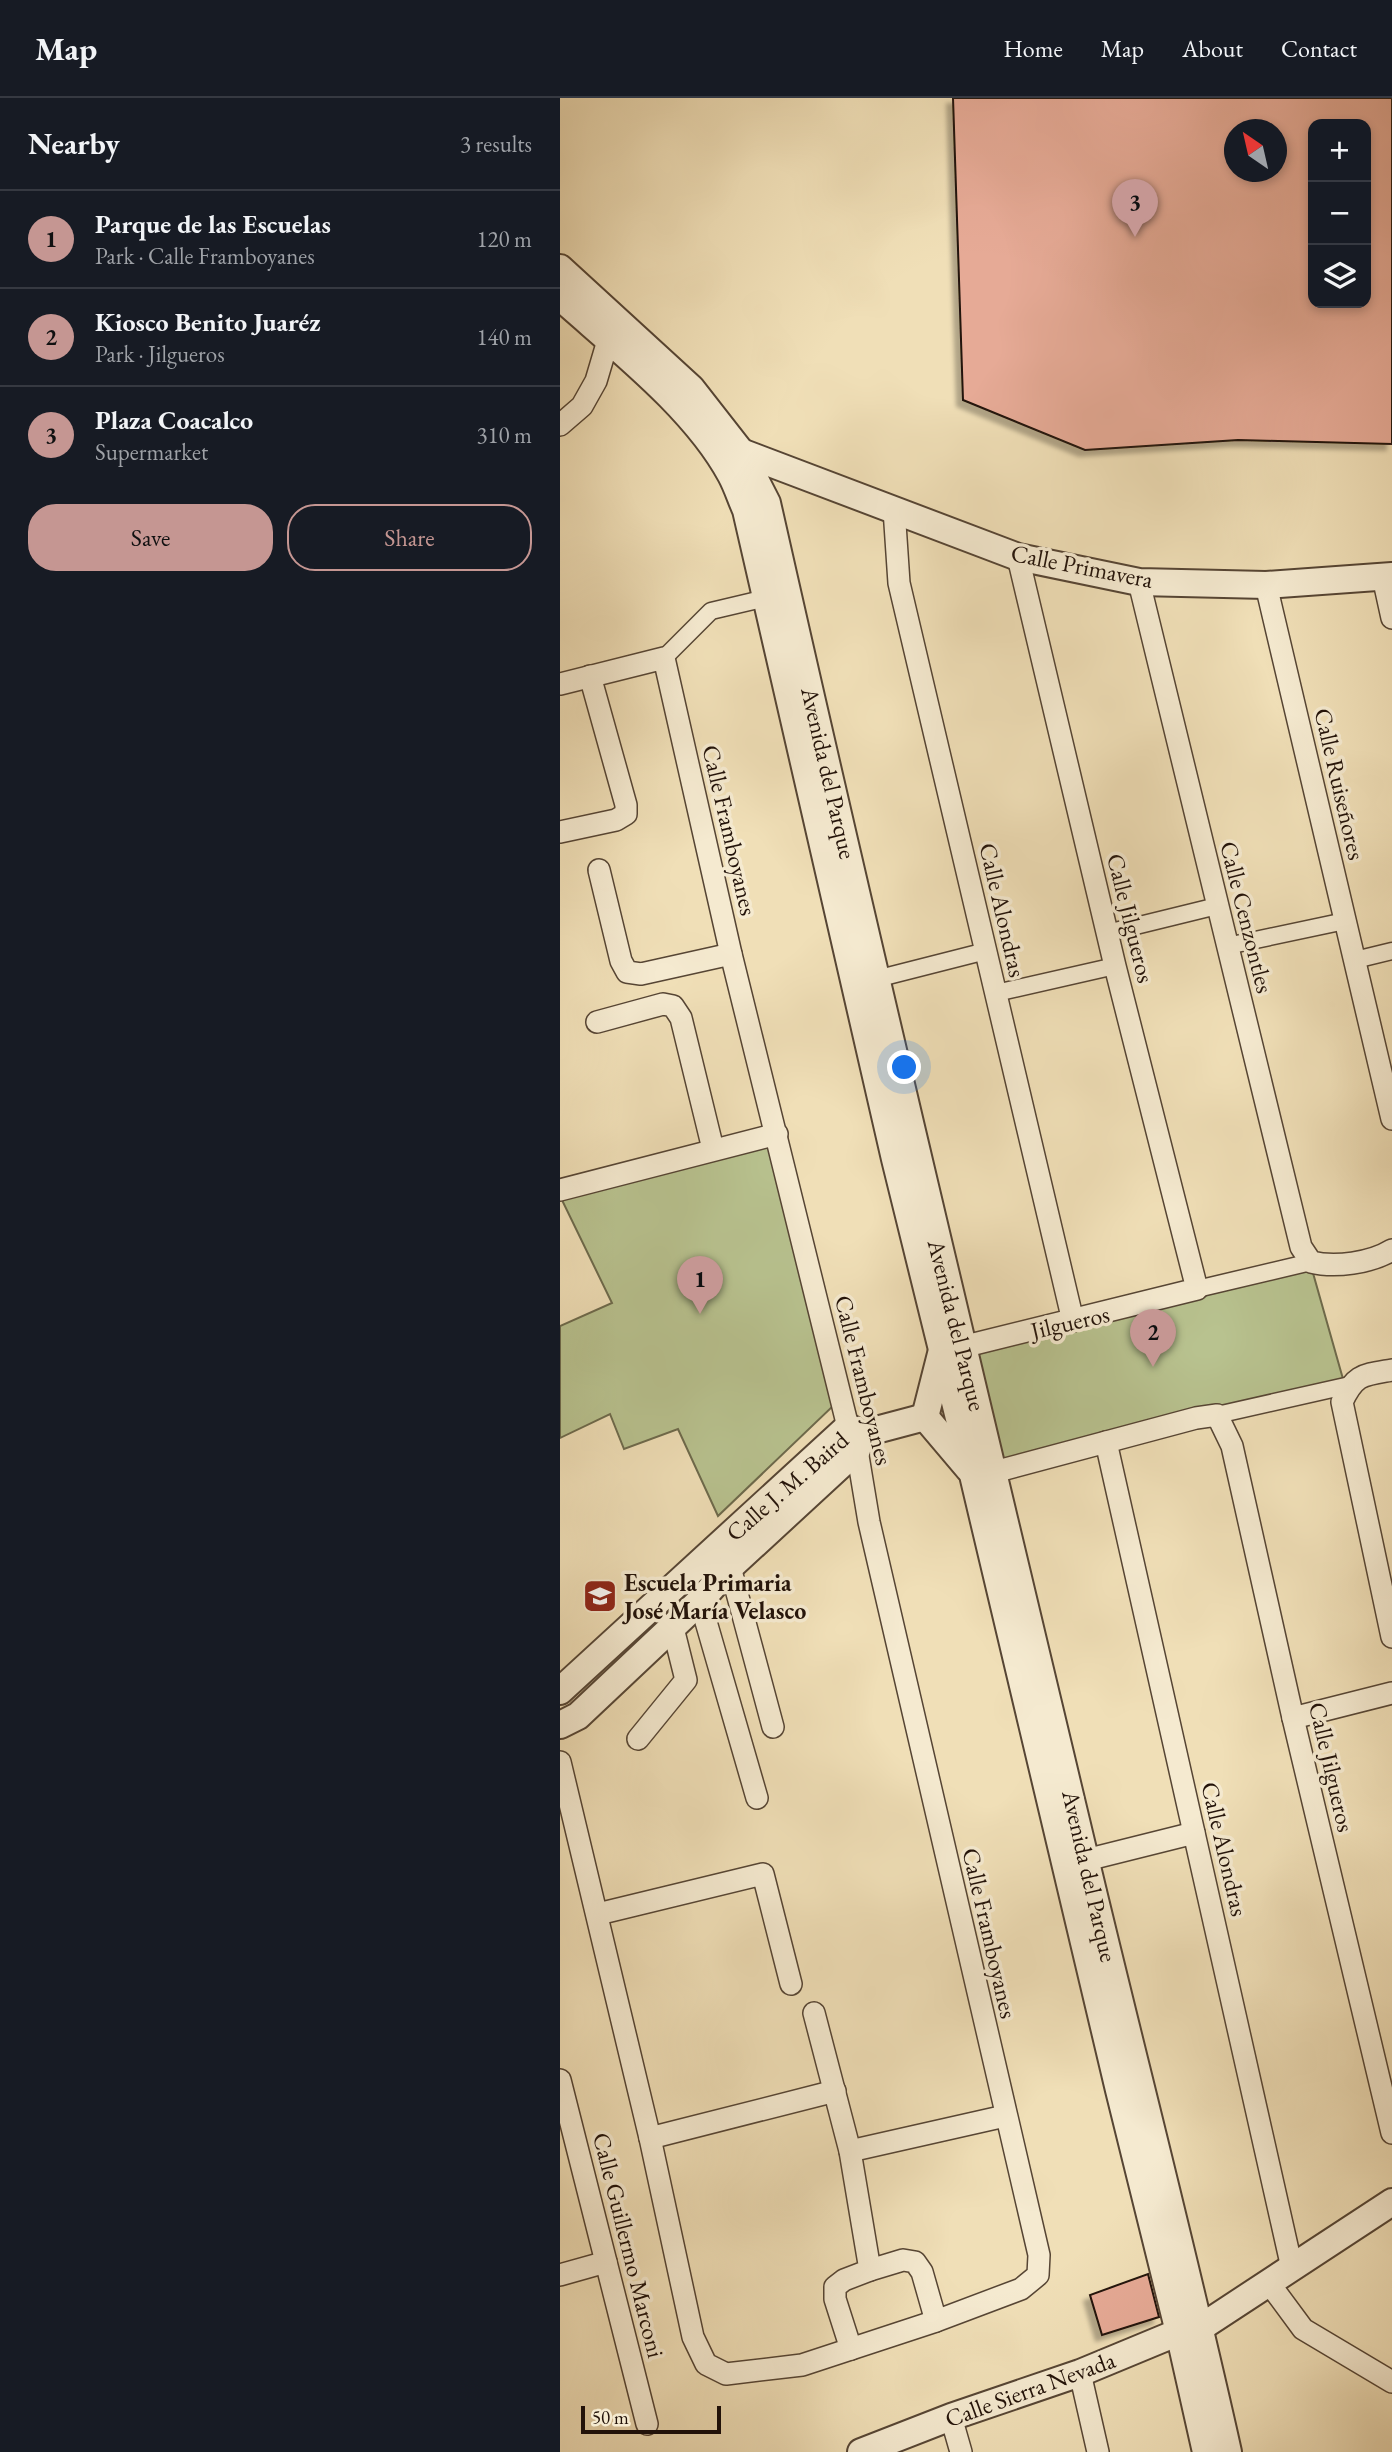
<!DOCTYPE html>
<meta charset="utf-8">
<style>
:root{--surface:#171b24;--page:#242831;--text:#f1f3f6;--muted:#9ea1a6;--line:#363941;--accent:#c59692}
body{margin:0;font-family:"EB Garamond",serif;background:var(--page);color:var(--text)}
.controls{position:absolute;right:21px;top:21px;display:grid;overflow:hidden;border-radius:14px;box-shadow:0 4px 10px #0003}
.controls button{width:63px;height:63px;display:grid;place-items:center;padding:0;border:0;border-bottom:2px solid var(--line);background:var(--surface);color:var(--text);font:35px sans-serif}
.compass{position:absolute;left:664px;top:21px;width:63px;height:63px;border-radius:50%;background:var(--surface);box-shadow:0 4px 10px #0003;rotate:326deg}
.scale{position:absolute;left:21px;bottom:18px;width:140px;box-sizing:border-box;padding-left:7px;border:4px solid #221209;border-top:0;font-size:19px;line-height:24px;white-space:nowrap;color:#221209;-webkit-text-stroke:5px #f5ead0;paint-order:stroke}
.you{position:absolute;left:345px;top:970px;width:24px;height:24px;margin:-18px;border:5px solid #fff;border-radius:50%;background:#1a73e8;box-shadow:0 0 0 10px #1a73e833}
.badge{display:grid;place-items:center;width:46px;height:46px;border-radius:50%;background:var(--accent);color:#111;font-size:23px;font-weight:700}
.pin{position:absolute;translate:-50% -58px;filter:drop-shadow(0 2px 4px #0008)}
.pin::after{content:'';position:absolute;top:37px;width:24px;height:21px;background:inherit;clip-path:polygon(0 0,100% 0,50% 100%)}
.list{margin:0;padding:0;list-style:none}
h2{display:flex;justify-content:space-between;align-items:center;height:91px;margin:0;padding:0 28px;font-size:30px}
h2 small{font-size:23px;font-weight:400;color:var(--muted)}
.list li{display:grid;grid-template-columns:46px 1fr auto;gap:21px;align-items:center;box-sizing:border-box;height:98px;padding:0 28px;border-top:2px solid var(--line)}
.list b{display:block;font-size:26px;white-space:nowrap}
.list p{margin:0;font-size:23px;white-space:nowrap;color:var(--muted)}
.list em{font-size:23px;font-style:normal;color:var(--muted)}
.actions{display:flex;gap:14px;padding:21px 28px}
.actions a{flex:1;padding:16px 0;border:2px solid var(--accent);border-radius:28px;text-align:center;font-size:24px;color:var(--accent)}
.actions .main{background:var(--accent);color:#111}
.icon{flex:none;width:38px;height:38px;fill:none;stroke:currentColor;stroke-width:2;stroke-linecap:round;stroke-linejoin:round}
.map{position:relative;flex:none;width:832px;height:2354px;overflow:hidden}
header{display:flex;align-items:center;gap:42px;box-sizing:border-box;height:98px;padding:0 35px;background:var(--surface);border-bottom:2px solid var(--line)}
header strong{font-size:33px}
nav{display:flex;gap:38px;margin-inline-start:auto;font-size:24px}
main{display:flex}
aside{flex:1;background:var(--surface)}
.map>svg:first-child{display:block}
</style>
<header>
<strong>Map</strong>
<nav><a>Home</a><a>Map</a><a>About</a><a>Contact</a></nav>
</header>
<main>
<aside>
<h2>Nearby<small>3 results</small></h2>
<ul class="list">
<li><span class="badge">1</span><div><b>Parque de las Escuelas</b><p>Park · Calle Framboyanes</p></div><em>120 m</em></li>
<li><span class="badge">2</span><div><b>Kiosco Benito Juaréz</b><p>Park · Jilgueros</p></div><em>140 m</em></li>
<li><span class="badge">3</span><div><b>Plaza Coacalco</b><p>Supermarket</p></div><em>310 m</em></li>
</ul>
<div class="actions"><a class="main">Save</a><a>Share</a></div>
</aside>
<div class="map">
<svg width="832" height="2354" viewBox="0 0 832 2354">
<defs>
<filter id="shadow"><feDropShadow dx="-6" dy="6" stdDeviation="2" flood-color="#0004"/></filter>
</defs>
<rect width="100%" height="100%" fill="#f0dfb7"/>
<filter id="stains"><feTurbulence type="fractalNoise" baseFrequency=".00286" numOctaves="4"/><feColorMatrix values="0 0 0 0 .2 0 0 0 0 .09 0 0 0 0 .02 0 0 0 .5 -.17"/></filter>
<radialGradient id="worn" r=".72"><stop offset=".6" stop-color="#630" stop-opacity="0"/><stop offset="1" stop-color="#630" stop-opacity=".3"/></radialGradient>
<g fill="#b8c28f" stroke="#6d6a4c" stroke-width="2">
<polygon points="217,1036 273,1308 158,1418 118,1331 64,1351 50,1316 0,1340 0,1228 52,1205 0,1098"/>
<polygon points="751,1168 785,1288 434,1373 403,1250"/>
</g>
<g fill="#e6aa96" stroke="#221209" stroke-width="2" fill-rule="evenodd" filter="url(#shadow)">
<path d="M393 0H832V346L678 342 525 352 403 302ZM753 26H806V205H753ZM675 32H717V74H675Z"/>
<polygon points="588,2176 599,2219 542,2237 530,2197"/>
</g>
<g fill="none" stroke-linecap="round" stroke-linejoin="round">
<g stroke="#564534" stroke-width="19">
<g id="pedestrian">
<polyline points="104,560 151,513 206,500"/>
<polyline points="547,835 657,808"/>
<polyline points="667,848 785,823"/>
<polyline points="795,862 832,853"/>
<polyline points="316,881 426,853"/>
<polyline points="436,895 555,868"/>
<polyline points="637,1191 751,1164"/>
<polyline points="657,1317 790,1287"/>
</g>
</g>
<g stroke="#564534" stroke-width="24">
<g id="minor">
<polyline points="0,327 22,308 36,283 52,229"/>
<polyline points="334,411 339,485 513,1223"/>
<polyline points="823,479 832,520"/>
<path d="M579 484 741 1149 751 1164C775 1170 811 1165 832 1152"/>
<polyline points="706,487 832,1021"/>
<polyline points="0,586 104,560 171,856 288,1329 297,1352 309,1424 479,2157 478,2177 461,2191 376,2223 242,2267 166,2276 146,2266 133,2239 90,2040 0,1664"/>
<polyline points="0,734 56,722 66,716 66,707 30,578"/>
<polyline points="39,772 61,863 67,874 81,876 171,856"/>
<polyline points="37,924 103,906 113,908 121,920 153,1051"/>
<polyline points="0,1092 217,1036"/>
<polyline points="402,1249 637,1191 555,868 458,459"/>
<path d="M832 1272C803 1277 795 1276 782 1304L832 1539"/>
<polyline points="546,1344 732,2170"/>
<polyline points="434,1374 636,1320 657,1317 672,1348 733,1620 832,2035"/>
<polyline points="170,1469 213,1629"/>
<polyline points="140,1503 197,1700"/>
<polyline points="733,1620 832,1595"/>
<polyline points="78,1641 126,1582 113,1530"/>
<polyline points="526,1762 634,1735"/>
<polyline points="38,1816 203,1776 231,1886"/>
<polyline points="254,1915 290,2053 310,2172 284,2182 275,2189 275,2201 291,2251"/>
<polyline points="0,1982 87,2326"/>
<polyline points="90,2040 275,1993"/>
<polyline points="290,2053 445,2018"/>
<polyline points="310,2172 343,2162 355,2164 362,2174 376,2223"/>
<polyline points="0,2177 46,2164"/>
<polyline points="709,2185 743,2231 832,2284"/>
<polyline points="520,2275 538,2354"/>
<polyline points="391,2319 401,2354"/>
</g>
</g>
<g stroke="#564534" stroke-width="30">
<g id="tertiary">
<path d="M0 170 131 290 181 354 207 405C310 863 420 1320 529 1777 575 1969 625 2161 668 2354"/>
<path d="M0 199C57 250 135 310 171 377 177 388 181 401 186 412L335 1061 413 1377 559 1992 619 2234 646 2354"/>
<polyline points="173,351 458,459 579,484 706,487 832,478"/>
<polyline points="365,1319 409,1371"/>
<polyline points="365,1319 381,1256"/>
<polyline points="0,1593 288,1329 301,1336 365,1319"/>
<polyline points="0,1627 18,1618 140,1503 170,1469 297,1352 301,1336"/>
<polyline points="301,2354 391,2319 520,2275 619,2234 640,2230 832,2104"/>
</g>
</g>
<use href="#pedestrian" stroke="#f5ead0" stroke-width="16"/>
<use href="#minor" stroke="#f5ead0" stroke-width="21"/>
<use href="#tertiary" stroke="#f5ead0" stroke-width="26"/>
</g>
<defs>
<g id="school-square" transform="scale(1.75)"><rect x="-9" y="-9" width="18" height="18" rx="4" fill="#8f2418" stroke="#f5ead0"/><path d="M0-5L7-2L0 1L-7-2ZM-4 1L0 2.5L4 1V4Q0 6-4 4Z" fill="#fff"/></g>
</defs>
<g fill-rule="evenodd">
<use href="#school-square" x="40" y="1498"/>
</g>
<g text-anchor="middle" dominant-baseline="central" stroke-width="7" stroke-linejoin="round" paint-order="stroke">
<g font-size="24" fill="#221209" stroke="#f5ead0">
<text transform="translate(522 468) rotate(11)">Calle Primavera</text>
<text transform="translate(269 675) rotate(77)">Avenida del Parque</text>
<text transform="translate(780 686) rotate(77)">Calle Ruiseñores</text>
<text transform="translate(170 732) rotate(77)">Calle Framboyanes</text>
<text transform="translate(443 812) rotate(77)">Calle Alondras</text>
<text transform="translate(687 819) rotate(76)">Calle Cenzontles</text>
<text transform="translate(571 820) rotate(76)">Calle Jilgueros</text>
<text transform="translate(510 1224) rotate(-13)">Jilgueros</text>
<text transform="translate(397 1227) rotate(76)">Avenida del Parque</text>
<text transform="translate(304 1282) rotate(76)">Calle Framboyanes</text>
<text transform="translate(227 1388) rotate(-41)">Calle J. M. Baird</text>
<text transform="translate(772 1669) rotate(77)">Calle Jilgueros</text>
<text transform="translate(665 1751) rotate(77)">Calle Alondras</text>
<text transform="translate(530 1778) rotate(77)">Avenida del Parque</text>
<text transform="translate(430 1835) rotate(77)">Calle Framboyanes</text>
<text transform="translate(69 2147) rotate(76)">Calle Guillermo Marconi</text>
<text transform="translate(470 2291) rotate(-20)">Calle Sierra Nevada</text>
</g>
<g font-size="24" font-weight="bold" fill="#221209" stroke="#f5ead0" text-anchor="start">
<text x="64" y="1484">Escuela Primaria<tspan x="64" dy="28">José María Velasco</tspan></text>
</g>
</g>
<rect width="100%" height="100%" filter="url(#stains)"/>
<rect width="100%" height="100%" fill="url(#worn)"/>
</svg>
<div class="controls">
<button>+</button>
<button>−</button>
<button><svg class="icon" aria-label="layers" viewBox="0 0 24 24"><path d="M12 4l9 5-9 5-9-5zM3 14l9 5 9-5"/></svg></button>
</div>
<svg class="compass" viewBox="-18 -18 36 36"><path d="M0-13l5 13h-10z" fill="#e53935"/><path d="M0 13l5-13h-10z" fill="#9ea1a6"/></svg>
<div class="scale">50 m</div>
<div class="you"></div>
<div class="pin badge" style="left:140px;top:1216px">1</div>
<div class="pin badge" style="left:593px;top:1269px">2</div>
<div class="pin badge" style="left:575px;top:139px">3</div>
</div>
</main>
